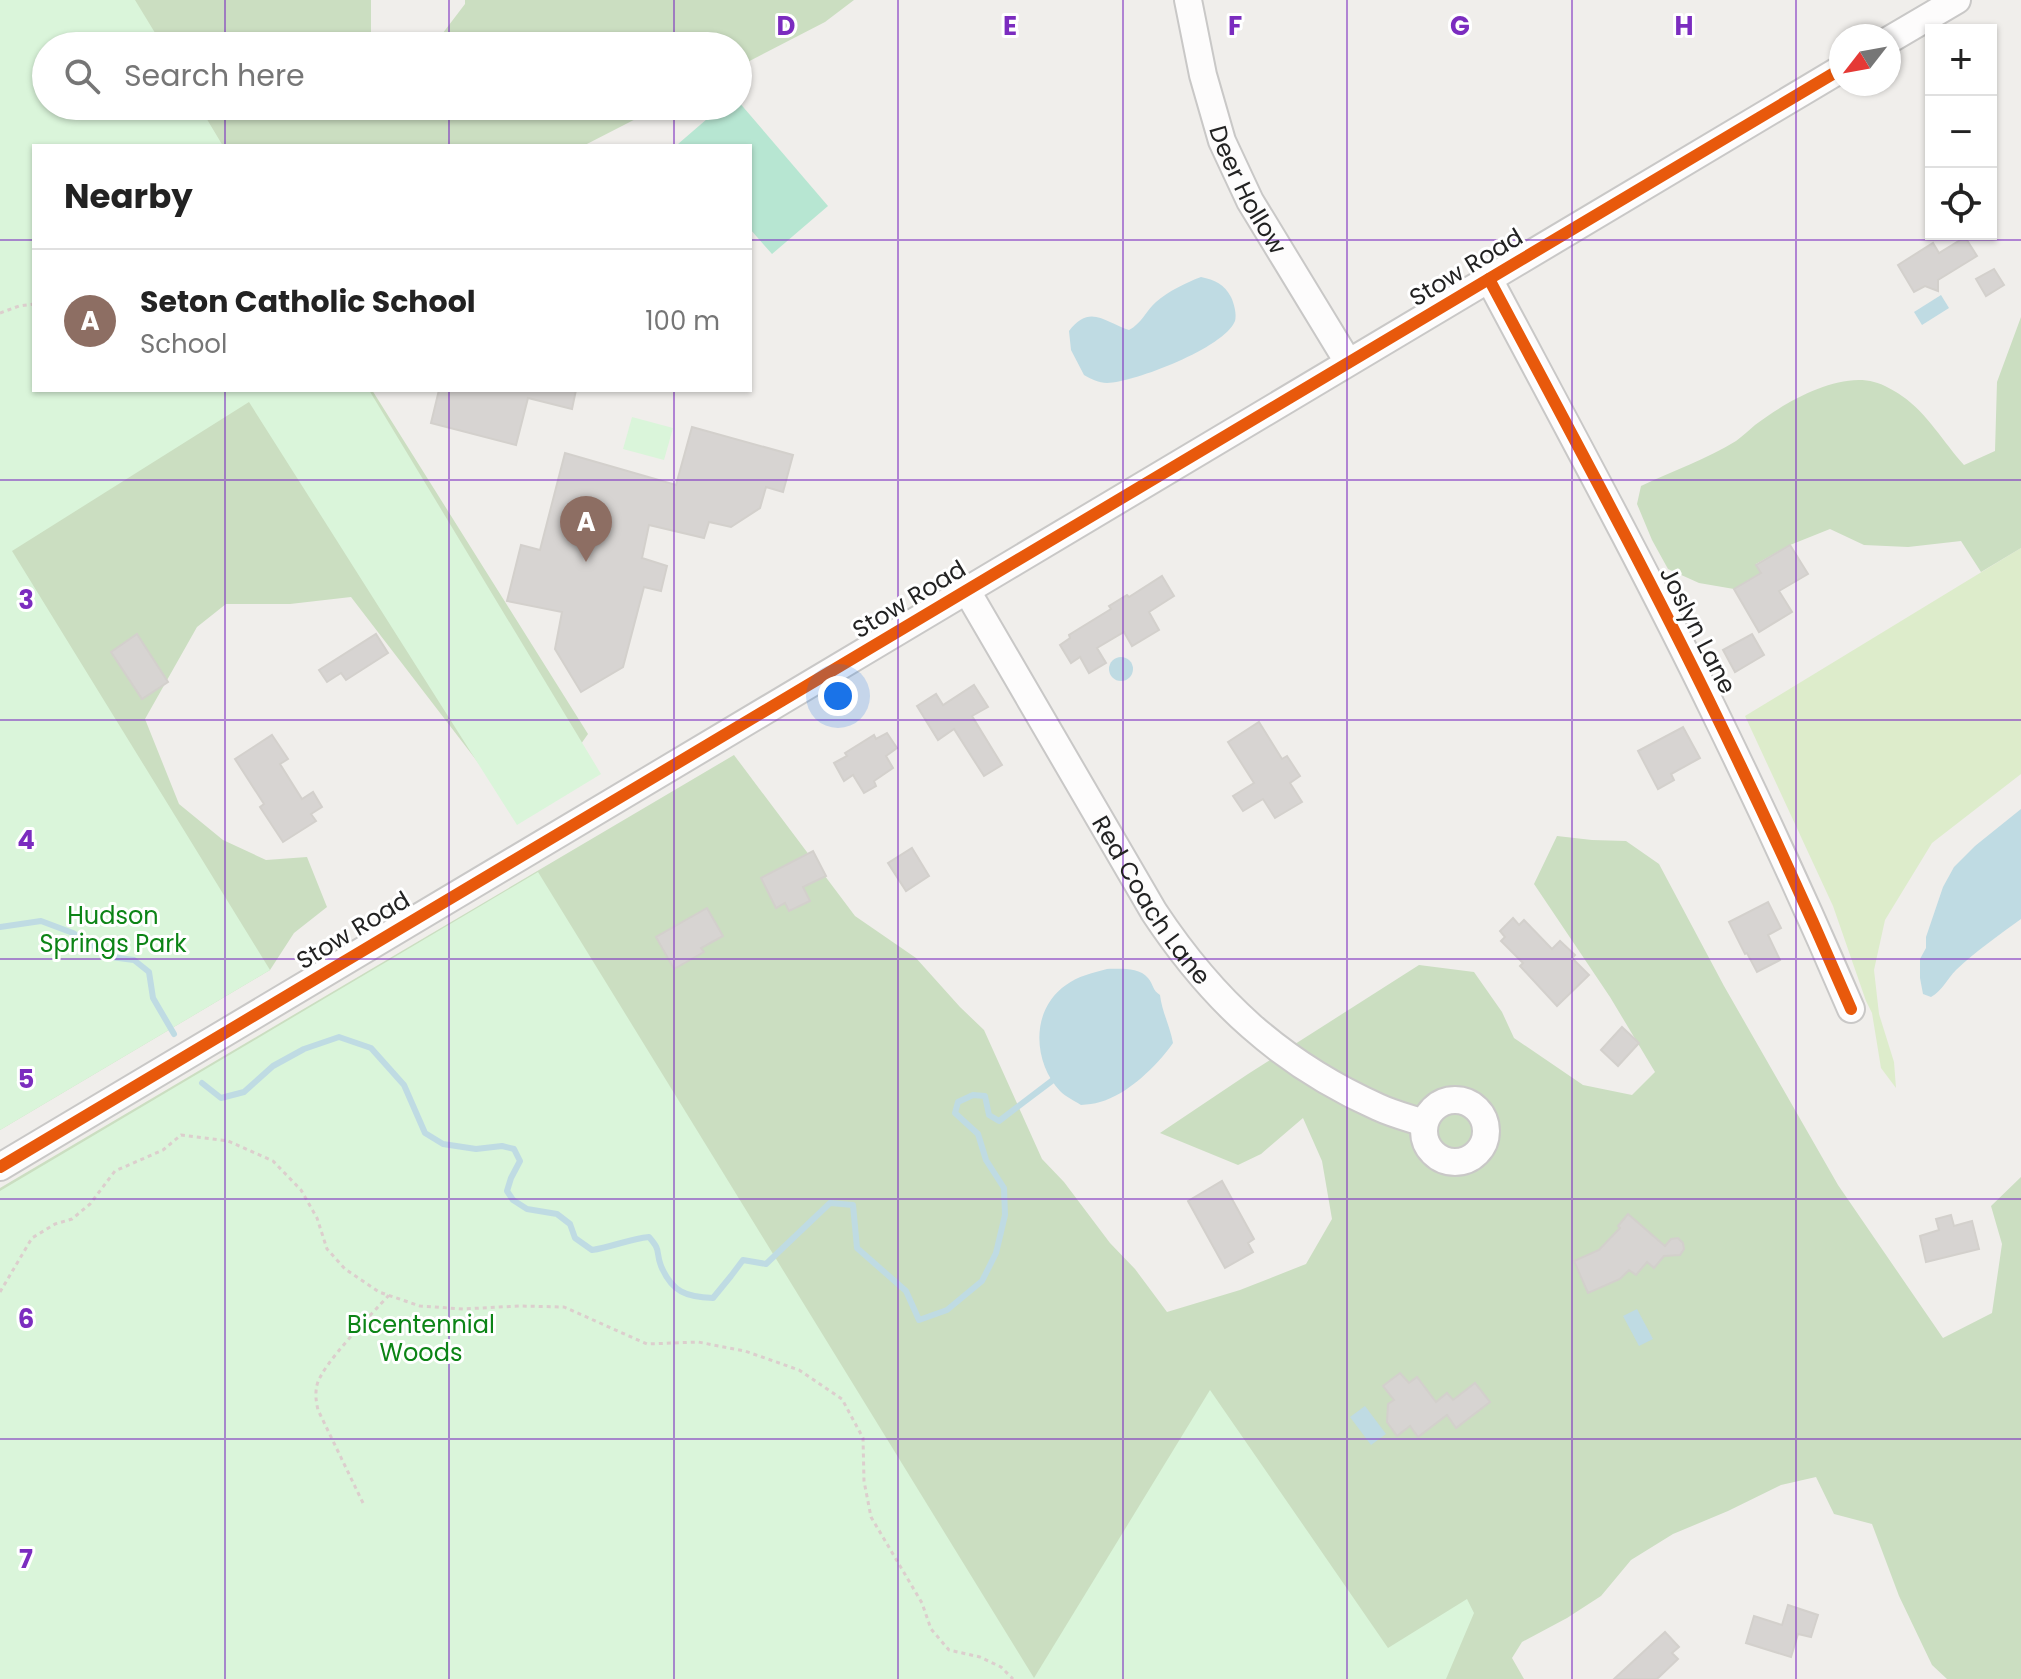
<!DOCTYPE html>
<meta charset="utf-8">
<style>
:root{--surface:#fff;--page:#f6f6f6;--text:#222;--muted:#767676;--line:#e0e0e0;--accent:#d93025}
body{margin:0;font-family:Poppins,sans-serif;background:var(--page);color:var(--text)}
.controls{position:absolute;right:24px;top:24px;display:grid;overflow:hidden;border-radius:0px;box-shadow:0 2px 6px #0004}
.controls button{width:72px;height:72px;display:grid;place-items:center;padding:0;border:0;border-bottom:2px solid var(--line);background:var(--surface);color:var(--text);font:40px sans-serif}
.compass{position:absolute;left:1829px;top:24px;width:72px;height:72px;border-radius:50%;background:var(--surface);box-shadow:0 2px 6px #0004;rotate:239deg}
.you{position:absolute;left:838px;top:696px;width:28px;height:28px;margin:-20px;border:6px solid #fff;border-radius:50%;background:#1a73e8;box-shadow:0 0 0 12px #1a73e833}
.badge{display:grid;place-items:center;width:52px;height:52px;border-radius:50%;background:var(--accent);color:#fff;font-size:26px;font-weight:700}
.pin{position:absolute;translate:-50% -66px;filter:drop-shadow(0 2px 4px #0008)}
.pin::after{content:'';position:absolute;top:42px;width:28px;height:24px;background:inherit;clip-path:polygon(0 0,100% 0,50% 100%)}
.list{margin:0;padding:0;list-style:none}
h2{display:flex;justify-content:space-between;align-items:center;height:104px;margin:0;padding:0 32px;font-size:34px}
h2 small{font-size:26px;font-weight:400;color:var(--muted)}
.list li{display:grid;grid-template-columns:52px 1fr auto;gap:24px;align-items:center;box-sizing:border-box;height:144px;padding:0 32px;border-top:2px solid var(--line)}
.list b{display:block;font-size:30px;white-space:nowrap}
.list p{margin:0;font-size:26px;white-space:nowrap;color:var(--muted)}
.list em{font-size:26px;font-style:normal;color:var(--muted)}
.icon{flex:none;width:44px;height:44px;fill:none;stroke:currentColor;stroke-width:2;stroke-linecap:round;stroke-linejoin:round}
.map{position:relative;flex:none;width:2021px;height:1679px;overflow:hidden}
.search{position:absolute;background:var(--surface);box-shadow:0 2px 6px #0004;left:32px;top:32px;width:720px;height:88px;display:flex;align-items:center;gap:20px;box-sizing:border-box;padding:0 28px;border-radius:44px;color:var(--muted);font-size:30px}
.panel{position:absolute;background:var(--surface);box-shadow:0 2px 6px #0004;left:32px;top:144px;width:720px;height:248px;border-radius:0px}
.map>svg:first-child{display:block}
</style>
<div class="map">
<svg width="2021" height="1679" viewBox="0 0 2021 1679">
<rect width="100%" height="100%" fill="#f0eeeb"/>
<polygon fill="#ddeccb" points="2021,548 2021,774 1932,843 1885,920 1874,970 1879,1014 1894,1062 1896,1088 1881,1068 1872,1013 1866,1001 1833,906 1745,716"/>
<g fill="#cbdec1">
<polygon points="0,0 371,0 371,44 372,46 46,46 46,106 661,106 583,146 34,146 34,390 372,390 588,734 540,802 480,765 351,597 290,604 226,604 197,627 145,719 179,804 223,840 266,860 307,857 327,907 294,933 270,970 0,1130"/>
<polygon points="465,0 854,0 825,22 738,67 738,46 433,46 465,4"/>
<path d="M2021 317V548L1981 572 1961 541 1908 547 1864 545 1830 529 1790 545 1756 564 1761 573 1734 589 1699 583 1668 569 1652 540 1637 504 1641 486C1672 471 1707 459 1736 441 1743 436 1749 430 1755 425 1784 403 1837 372 1874 382 1883 384 1895 391 1902 396 1927 413 1944 443 1964 465L1995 451 1997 382Z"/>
<polygon points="734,755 855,916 916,958 960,1007 984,1030 1042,1159 1064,1182 1110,1243 1135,1269 1167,1312 1240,1290 1306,1264 1332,1219 1322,1161 1303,1118 1261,1154 1238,1165 1160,1133 1248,1074 1419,965 1474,972 1502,1012 1514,1038 1583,1085 1632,1095 1655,1072 1610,997 1534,884 1557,836 1592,840 1626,841 1659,864 1724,986 1838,1185 1943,1338 1992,1313 2002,1244 1991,1206 2021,1177 2021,1679 1947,1679 1932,1665 1899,1596 1872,1524 1834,1514 1816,1477 1781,1485 1728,1511 1673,1534 1631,1560 1601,1596 1567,1618 1522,1642 1512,1658 1524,1679 0,1679 0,1188"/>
</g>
<g fill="#daf5da">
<polygon points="0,0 135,0 163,46 46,46 46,106 199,106 223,146 34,146 34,390 369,390 601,774 517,825 249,402 12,551 270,970 0,1130"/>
<polygon points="632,417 673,428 664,460 623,449"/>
<polygon points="538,872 1034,1678 1210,1390 1388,1648 1467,1599 1474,1613 1446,1679 0,1679 0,1191"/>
</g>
<polygon fill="#b7e6d2" points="738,101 828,206 772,254 750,229 750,146 679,146 678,144 722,106 738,106"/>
<g fill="#bfdbe3">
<path d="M1201 277C1215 280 1224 284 1231 297 1234 303 1237 315 1235 321 1224 348 1135 382 1107 383 1099 383 1091 379 1084 375L1071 350 1069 331C1090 303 1106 323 1129 330 1141 324 1146 311 1156 302 1169 291 1185 283 1201 277Z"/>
<polygon points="1941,295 1949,308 1922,325 1914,312"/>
<circle cx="1121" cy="669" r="12"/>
<path d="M2021 809V919C1999 935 1976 951 1956 970 1947 979 1942 991 1931 997L1923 994 1920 978V959L1926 948V937L1943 887 1954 867 1975 846Z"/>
<path d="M1107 969C1119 969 1139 967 1148 978 1154 985 1152 990 1160 995 1162 1012 1170 1026 1173 1043 1158 1065 1127 1095 1100 1102 1094 1104 1088 1104 1081 1105 1075 1101 1066 1097 1060 1091 1033 1062 1030 1010 1066 985 1078 976 1092 973 1107 969Z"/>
<polygon points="1637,1309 1653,1339 1639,1346 1623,1316"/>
<polygon points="1365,1406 1386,1434 1371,1445 1350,1417"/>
</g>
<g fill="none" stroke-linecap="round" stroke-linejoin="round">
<g stroke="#bfdbe3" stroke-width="6">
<polyline points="0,927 41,921 73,933 111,957 134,960 149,972 153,998 174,1034"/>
<path d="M202 1083 221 1098 244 1092 273 1066 304 1049 339 1037 371 1048 404 1085 425 1133 443 1144 476 1149 502 1146 514 1149 520 1161 511 1178 507 1191 513 1200 527 1209 557 1214 570 1224 575 1238 592 1250C612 1247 629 1239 649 1237 662 1252 655 1250 661 1266 672 1292 686 1297 713 1298L731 1276 743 1260 766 1264 830 1203 853 1205 857 1248 906 1291 919 1320 947 1310 982 1281 996 1253 1005 1215 1004 1188 986 1160 978 1134 955 1113 958 1102 973 1095 985 1096 989 1115 999 1121 1053 1080"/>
</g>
</g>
<g fill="#d7d4d2" stroke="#d3d0cc" stroke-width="2">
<polygon points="1965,237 1977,256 1938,280 1938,291 1925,286 1914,292 1898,265 1933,243 1939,253"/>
<polygon points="1994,269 2004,285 1986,296 1976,279"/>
<polygon points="439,390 576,390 572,409 528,398 516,445 431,423"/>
<polygon points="692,427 793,455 783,492 766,487 760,508 731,527 709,522 704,538 649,525 642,558 667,566 661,591 644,587 623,667 581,692 555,649 562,612 507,601 521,545 540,550 565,453 676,485"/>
<polygon points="1790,545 1808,574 1779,591 1792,612 1759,632 1734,589 1761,573 1756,565"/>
<polygon points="1162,576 1174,596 1149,612 1159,630 1132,646 1124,632 1097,648 1106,663 1089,673 1080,657 1071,663 1060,645 1070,638 1069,635 1111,609 1109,606 1127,595 1129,597"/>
<polygon points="137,634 168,682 142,699 111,652"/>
<polygon points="376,634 388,653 346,680 341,673 327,682 319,670"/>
<polygon points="1752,634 1764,655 1735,672 1723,650"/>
<polygon points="974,685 988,707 972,716 1002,765 984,776 954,729 938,740 917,706 936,694 943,705"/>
<polygon points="1259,722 1282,759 1287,756 1300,776 1290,783 1302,802 1275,818 1263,799 1243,811 1233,796 1254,783 1228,742"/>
<polygon points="1683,727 1700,758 1671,774 1674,780 1658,789 1638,751"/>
<polygon points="887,733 897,748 886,756 893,768 874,781 876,786 864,793 853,775 844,781 834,763 847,756 845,753 874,735 876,739"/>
<polygon points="272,735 288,759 280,764 302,799 313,792 322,807 311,814 316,821 283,842 260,807 264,804 235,759"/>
<polygon points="912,848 929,876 906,891 888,863"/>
<polygon points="813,851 826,876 803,887 810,901 789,911 785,903 776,908 761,878"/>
<polygon points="1768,902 1781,928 1768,935 1780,960 1757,972 1747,953 1745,954 1729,922"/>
<polygon points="707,908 723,936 701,948 704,952 674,969 656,937"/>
<polygon points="1513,918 1519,925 1524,920 1552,949 1560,941 1575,955 1572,958 1589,975 1557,1006 1520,966 1523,963 1501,941 1505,937 1500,931"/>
<polygon points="1622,1027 1639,1043 1618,1066 1601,1050"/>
<polygon points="1222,1181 1254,1239 1248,1243 1253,1252 1225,1268 1188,1201"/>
<polygon points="1628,1214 1665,1246 1671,1239 1678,1238 1683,1243 1684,1249 1680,1255 1664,1256 1654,1268 1647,1262 1636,1275 1629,1270 1620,1279 1588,1293 1574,1261 1599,1250 1620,1228 1618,1226"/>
<polygon points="1951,1215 1954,1226 1972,1221 1979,1249 1926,1262 1920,1236 1939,1230 1936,1219"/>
<polygon points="1400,1373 1409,1383 1417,1377 1436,1402 1447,1393 1453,1400 1475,1383 1490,1402 1456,1428 1447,1415 1418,1437 1410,1426 1397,1436 1387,1422 1388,1404 1394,1400 1383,1386"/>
<polygon points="1788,1605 1818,1615 1811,1637 1798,1634 1791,1657 1746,1643 1754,1616 1782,1625"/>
<polygon points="1665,1632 1679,1647 1672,1653 1678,1659 1657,1679 1614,1679"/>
</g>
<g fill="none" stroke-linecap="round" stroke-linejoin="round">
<g stroke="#c9c8c7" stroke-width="30">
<g id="minor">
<path id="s1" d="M1188 0 1203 75 1222 141 1250 201 1348 362"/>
<polyline points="1889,40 1957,0"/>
<path d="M1489 279C1565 422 1643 565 1714 711 1762 809 1808 909 1851 1009"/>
<path id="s2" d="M967 591 1154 912C1213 1001 1280 1063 1378 1107 1393 1114 1409 1118 1424 1123"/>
<circle cx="1455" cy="1131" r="31"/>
<polyline points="0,1167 1841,69"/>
</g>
</g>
<g stroke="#dccecd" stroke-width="3" stroke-dasharray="4 4" stroke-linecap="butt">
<polyline points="0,313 19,306 34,304"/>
<polyline points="0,1292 32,1238 55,1224 72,1219 90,1204 115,1171 163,1150 181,1135 228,1141 273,1161 301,1190 317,1218 327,1249 345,1269 379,1292 420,1306 463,1309 519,1306 564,1307 647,1344 698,1342 745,1351 799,1370 842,1399 863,1438 864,1481 871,1517 922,1603 931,1629 949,1650 980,1657 1001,1667 1013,1679"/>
<path d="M363 1503 318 1410C316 1401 315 1394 317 1385 322 1364 372 1314 389 1295"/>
</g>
<use href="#minor" stroke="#fdfcfc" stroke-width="26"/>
<g stroke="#fff" stroke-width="17">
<g id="cycleway">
<path d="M1489 279C1565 422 1643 565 1714 711 1762 809 1808 909 1851 1009"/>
<polyline points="0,1167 1841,69"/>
</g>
</g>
<use href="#cycleway" stroke="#e8590c" stroke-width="12"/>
</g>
<path fill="none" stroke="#7b2cbf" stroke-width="2" stroke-opacity="0.55" d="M225 0V46M449 0V46M674 0V46M898 0V1679M1123 0V1679M1347 0V1679M1572 0V1679M1796 0V1679M225 106V146M449 106V146M674 106V146M0 240H34M750 240H2021M225 390V1679M449 390V1679M674 390V1679M0 480H2021M0 720H2021M0 959H2021M0 1199H2021M0 1439H2021"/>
<g text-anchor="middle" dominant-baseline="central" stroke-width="6" stroke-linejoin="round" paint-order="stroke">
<g font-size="24" fill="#222" stroke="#fff">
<text stroke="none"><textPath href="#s1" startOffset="200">Deer Hollow</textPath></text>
<text transform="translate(1466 267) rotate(-31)">Stow Road</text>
<text transform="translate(909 599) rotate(-31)">Stow Road</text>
<text transform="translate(1698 630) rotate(63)">Joslyn Lane</text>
<text stroke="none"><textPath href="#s2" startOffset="360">Red Coach Lane</textPath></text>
<text transform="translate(353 930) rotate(-31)">Stow Road</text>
</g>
<g font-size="24" fill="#0c8416" stroke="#fff">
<text x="113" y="915">Hudson<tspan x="113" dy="28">Springs Park</tspan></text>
<text x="421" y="1324">Bicentennial<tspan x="421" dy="28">Woods</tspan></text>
</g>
</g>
<g font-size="26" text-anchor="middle" font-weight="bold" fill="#7b2cbf" stroke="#fff" stroke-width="6" stroke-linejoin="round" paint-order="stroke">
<text x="786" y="35">D</text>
<text x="1010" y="35">E</text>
<text x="1235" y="35">F</text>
<text x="1460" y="35">G</text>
<text x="1684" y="35">H</text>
<text x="26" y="609">3</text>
<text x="26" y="849">4</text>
<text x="26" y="1088">5</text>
<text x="26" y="1328">6</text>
<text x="26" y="1568">7</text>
</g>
</svg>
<div class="controls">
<button>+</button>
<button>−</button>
<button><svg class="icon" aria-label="locate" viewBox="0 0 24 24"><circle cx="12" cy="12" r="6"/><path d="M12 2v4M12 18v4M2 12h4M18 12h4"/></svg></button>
</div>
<svg class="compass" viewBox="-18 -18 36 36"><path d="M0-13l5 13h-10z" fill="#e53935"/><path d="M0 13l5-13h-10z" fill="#767676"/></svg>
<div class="you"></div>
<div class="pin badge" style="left:586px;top:562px;background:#8d6e63">A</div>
<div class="search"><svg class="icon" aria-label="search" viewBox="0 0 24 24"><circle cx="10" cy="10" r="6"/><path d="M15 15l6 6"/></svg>Search here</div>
<section class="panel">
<h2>Nearby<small></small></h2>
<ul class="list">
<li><span class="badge" style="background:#8d6e63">A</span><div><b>Seton Catholic School</b><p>School</p></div><em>100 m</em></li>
</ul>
</section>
</div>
